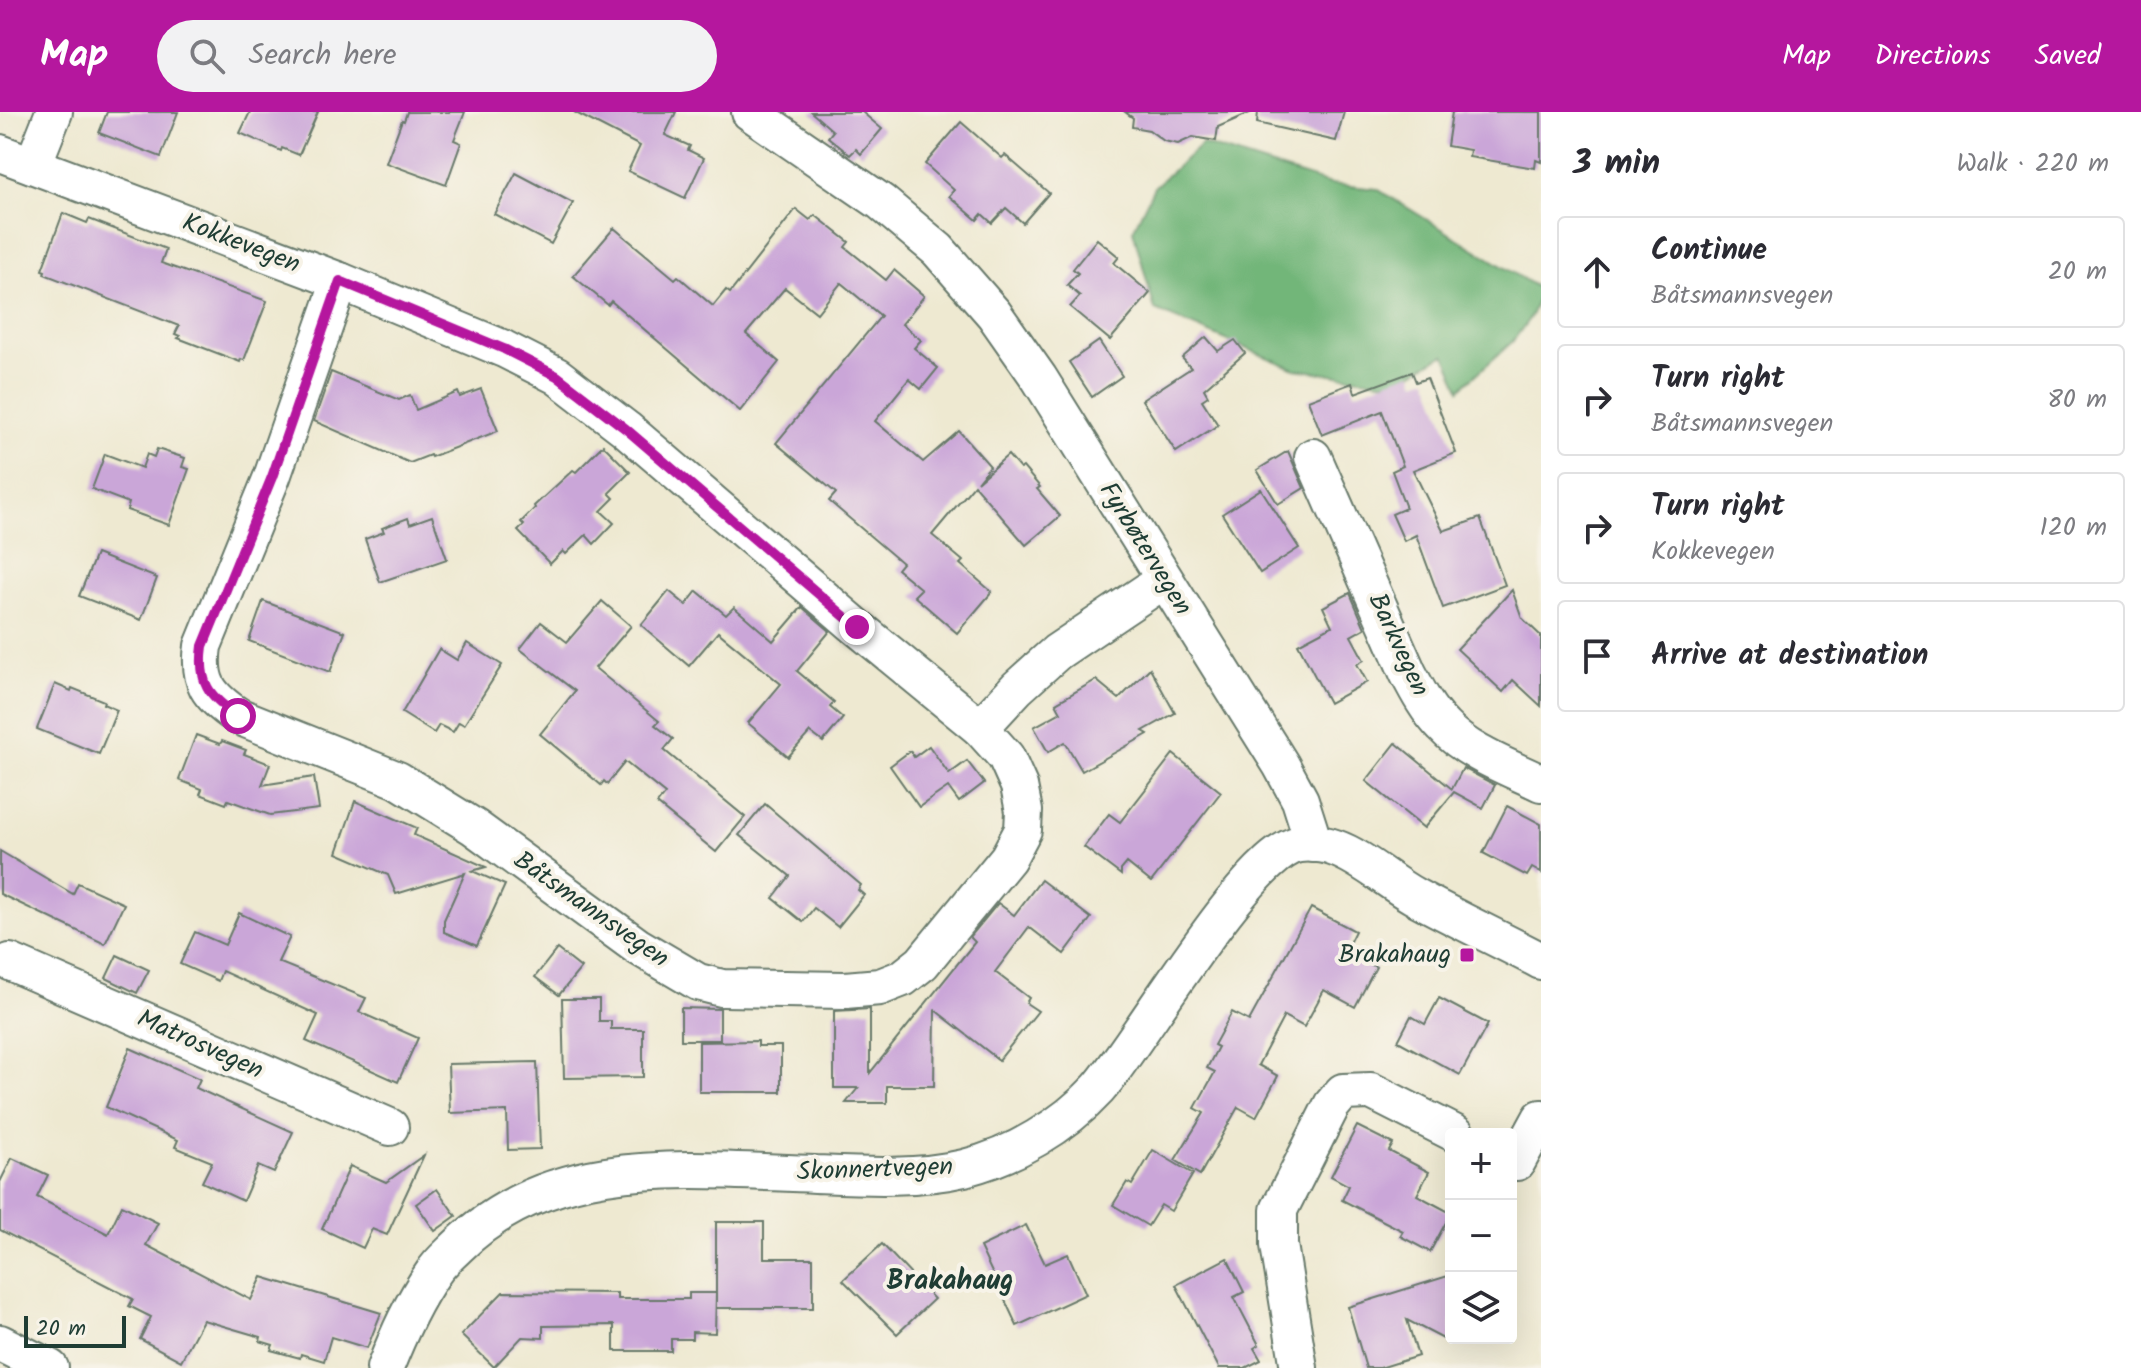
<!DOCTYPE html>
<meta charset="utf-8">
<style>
:root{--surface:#fff;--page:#f2f2f3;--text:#2b2b33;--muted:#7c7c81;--line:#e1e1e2;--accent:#b5179e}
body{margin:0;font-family:Kalam,sans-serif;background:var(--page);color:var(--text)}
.controls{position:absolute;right:24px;bottom:24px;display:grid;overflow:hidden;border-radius:8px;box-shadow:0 8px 32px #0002}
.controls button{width:72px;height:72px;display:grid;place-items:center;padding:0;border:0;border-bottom:2px solid var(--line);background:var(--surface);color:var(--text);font:40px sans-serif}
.scale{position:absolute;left:24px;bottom:20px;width:102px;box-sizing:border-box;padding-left:8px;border:4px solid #1f3d34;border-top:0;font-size:22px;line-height:28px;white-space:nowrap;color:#1f3d34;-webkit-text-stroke:6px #f7f3e8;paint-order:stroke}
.stop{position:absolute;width:24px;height:24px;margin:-18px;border:6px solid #b5179e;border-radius:50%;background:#fff}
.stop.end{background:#b5179e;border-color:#fff;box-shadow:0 2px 8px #0008}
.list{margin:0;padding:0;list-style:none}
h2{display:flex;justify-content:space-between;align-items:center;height:104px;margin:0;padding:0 32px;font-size:34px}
h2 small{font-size:26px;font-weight:400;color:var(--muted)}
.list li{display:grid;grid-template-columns:52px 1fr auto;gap:24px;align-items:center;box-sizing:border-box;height:112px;margin:0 16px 16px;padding:0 16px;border:2px solid var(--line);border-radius:8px}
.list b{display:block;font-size:30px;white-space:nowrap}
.list p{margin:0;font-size:26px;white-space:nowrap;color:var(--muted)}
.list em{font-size:26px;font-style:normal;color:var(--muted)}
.icon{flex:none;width:44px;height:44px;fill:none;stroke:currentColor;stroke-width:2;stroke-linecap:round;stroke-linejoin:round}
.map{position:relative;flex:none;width:1541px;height:1256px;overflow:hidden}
header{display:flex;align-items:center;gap:48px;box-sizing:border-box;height:112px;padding:0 40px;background:var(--accent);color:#fff}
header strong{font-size:38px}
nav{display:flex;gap:44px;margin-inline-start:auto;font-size:28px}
.search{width:560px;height:72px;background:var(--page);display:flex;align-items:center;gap:20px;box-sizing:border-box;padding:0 28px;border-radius:44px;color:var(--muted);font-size:30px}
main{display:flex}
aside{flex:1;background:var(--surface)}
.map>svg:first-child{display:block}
</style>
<header>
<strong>Map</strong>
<div class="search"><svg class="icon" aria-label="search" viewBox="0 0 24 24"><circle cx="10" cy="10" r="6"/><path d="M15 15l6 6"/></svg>Search here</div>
<nav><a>Map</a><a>Directions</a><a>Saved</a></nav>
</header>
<main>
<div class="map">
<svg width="1541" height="1256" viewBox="0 0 1541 1256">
<rect width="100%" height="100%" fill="#f7f3e8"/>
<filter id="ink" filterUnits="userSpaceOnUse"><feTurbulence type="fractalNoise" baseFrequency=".0125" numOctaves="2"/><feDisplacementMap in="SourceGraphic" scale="16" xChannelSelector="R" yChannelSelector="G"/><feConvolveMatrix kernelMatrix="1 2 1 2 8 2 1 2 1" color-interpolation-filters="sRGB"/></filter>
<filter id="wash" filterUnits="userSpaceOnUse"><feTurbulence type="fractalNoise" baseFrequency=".006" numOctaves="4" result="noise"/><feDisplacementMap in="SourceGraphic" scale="32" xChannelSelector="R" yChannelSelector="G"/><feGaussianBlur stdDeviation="1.8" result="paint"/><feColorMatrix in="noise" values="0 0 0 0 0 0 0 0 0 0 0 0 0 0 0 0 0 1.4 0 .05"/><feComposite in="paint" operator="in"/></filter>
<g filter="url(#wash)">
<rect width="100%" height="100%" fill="#eee9d1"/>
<polygon fill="#72b679" stroke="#487a56" stroke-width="2" points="1202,32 1330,72 1377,77 1541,178 1531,204 1513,229 1460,277 1445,242 1395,271 1295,257 1155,198 1133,118 1154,75"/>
<g id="blocks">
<g fill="#caa6d8">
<polygon points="107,0 178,0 161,45 99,21"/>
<polygon points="250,0 318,0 299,43 282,36 281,39 240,21"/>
<polygon points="407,0 465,0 454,28 461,31 446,73 386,51 402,8 404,9"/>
<polygon points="574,0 676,0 665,23 690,34 688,38 704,46 685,86 628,59 640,34"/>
<polygon points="811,0 862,0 882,17 861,42 856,37 850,43 828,25 833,19"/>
<polygon points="1125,0 1252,0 1218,15 1216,29 1193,25 1178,32 1164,29 1149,18 1132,15 1133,6"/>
<polygon points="1258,0 1344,0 1336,29 1257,11"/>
<polygon points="1452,0 1541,0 1541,50 1536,48 1535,56 1469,45 1470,38 1447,34"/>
<polygon points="961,10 1002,46 1005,43 1049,81 1023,111 1006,96 992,111 982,102 977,108 949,84 954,78 925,52"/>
<polygon points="516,61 573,91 551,132 494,102"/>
<polygon points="796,97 810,108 815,103 849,130 845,135 886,168 894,158 924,184 902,212 921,228 914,236 938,256 921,277 909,267 875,309 923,350 959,319 990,354 977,370 1008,343 1020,357 1023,355 1040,375 1037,377 1060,404 1026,433 974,373 932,423 963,449 960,452 992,480 957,521 914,484 921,477 897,457 902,451 829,389 836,381 776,331 881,204 841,171 817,201 785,176 746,222 779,250 740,299 611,189 608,193 573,164 614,116 675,167 678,164 713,194 726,178 730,181"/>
<polygon points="63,101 87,111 89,107 166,137 161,151 267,189 244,248 241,247 240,250 178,226 180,224 175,222 179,214 44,162 45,159 42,158"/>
<polygon points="1097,127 1119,145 1114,151 1150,181 1110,228 1070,195 1080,184 1067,173 1078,161 1073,157"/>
<polygon points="1206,225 1218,239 1235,228 1245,241 1204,277 1208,284 1202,288 1218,313 1176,340 1142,288 1191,256 1182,246"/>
<polygon points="1099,229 1122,264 1092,285 1069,250"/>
<polygon points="331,260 399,288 410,283 416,298 458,280 460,285 481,277 498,319 431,345 430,343 410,351 314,309"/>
<polygon points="1412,260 1416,270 1427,266 1456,341 1413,358 1443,419 1480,406 1505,473 1443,496 1416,423 1404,429 1392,402 1406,396 1392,359 1403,354 1382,299 1322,323 1308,288 1352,271 1355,281"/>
<polygon points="603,333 630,360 609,381 614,386 601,399 614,411 594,432 586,423 566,442 563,439 550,452 518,419 524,413 521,410 535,396 534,394 573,358 576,360"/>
<polygon points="157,337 185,346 182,355 189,357 169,413 127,398 129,391 92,377 105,342 142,356 147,342 154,345"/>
<polygon points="1288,339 1304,376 1278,392 1257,358"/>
<polygon points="1261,377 1299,436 1260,461 1222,402"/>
<polygon points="432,404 447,447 380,470 365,427 384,420 382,416 408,406 410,412"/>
<polygon points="96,442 157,466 141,508 79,484"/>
<polygon points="1512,478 1522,506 1541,524 1541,594 1513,568 1503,580 1457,537"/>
<polygon points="669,479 686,493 697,479 726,503 734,495 773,529 802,495 830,519 797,559 834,590 830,595 843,606 823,630 810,620 788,645 748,611 781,572 718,520 689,554 641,513"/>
<polygon points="1350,481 1365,516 1351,524 1364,548 1357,552 1367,570 1329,591 1298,532 1332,514 1323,495"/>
<polygon points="263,489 345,520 330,560 249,529"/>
<polygon points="602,489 631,514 595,556 659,609 655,613 673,627 664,638 745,705 716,740 657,692 665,682 625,650 607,672 604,669 601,673 540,622 575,579 520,537 541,510 567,530"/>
<polygon points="467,531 502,553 464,613 459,610 453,620 439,613 434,621 402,601 439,537 457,548"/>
<polygon points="1150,556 1175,601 1143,619 1148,622 1082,659 1065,630 1048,640 1034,615 1061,600 1056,591 1096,568 1119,587"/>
<polygon points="55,572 71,579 72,576 104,589 103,592 117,598 99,642 37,617"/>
<polygon points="196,623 220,632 222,629 246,638 244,642 270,652 262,673 314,665 319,697 270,703 228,688 226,692 200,682 202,677 179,668"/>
<polygon points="1396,631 1452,677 1463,656 1495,673 1483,696 1454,680 1424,716 1366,669"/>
<polygon points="929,634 949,662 967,649 984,671 959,690 948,675 919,695 890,654 910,639 914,645"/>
<polygon points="1173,642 1221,680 1151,770 1127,751 1121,758 1121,763 1084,735 1109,702 1120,710"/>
<polygon points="355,689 417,716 414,723 486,755 472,759 505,773 477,834 444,820 444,808 465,761 396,782 388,763 337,741"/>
<polygon points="765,692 861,773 858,778 864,783 838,815 814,796 803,810 773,786 790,764 739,723"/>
<polygon points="1507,694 1541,712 1541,761 1532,756 1527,764 1483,741"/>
<polygon points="0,739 73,782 78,771 124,792 105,832 0,782"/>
<polygon points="1041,768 1091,806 1064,842 1029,815 995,860 1029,886 1026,891 1038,899 999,948 935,898 934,974 887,974 887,991 846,991 858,976 834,976 834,899 870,897 870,961 975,830 970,825 998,791 1014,803"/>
<polygon points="1311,796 1355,819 1345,839 1376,855 1355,895 1324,878 1304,915 1284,904 1258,953 1278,964 1256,1005 1238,995 1200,1063 1175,1048 1204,1001 1195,996 1215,960 1207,956 1218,935 1214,933 1232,900 1249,909"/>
<polygon points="239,801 290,825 278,850 366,886 359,900 418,926 398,970 306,929 318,903 222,859 218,869 180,852 195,820 225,833"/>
<polygon points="557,837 581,856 559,883 535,865"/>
<polygon points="117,843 149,858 137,881 106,866"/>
<polygon points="1439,886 1488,912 1460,963 1398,929 1411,904 1425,912"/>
<polygon points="562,887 599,887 599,909 611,909 611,917 643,917 643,965 564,966"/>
<polygon points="681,896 720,897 720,928 681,928"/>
<polygon points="758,929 758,934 781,934 781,980 699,980 699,930"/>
<polygon points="130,936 200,967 196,976 293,1020 274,1061 258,1054 243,1089 202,1070 212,1050 175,1035 178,1028 106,995"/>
<polygon points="537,950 540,1037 508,1038 507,999 450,1001 448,952"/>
<polygon points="1357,1014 1393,1032 1389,1039 1429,1060 1417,1083 1451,1101 1430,1140 1400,1124 1403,1119 1342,1088 1349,1074 1331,1064"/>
<polygon points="1153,1038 1193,1062 1171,1099 1161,1093 1148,1114 1113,1093 1127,1070 1132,1073"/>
<polygon points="424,1043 387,1123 372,1117 363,1136 322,1117 350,1054 386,1070"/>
<polygon points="12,1046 48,1063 37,1085 108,1122 122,1093 158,1111 146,1133 251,1188 262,1165 381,1201 367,1236 331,1225 324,1249 301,1242 300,1246 271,1238 273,1233 260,1229 261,1225 203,1208 181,1249 140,1227 151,1205 129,1194 133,1187 0,1118 0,1070"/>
<polygon points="437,1077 456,1104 435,1119 416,1092"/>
<polygon points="716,1110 764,1110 764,1146 813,1146 813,1196 716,1196"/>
<polygon points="1026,1113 1045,1152 1068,1142 1086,1182 1017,1214 980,1135"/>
<polygon points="882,1132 934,1187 897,1222 843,1168"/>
<polygon points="1227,1146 1244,1180 1234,1185 1259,1233 1254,1236 1261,1248 1245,1256 1219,1256 1176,1173"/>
<polygon points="1451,1163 1451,1231 1407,1208 1418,1244 1380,1256 1366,1256 1348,1195"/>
<polygon points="503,1180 617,1181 617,1187 689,1187 689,1181 716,1181 715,1221 692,1220 692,1227 671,1227 671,1239 614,1239 614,1213 543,1214 543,1226 522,1225 494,1255 461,1223"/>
</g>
</g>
</g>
<g filter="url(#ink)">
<use href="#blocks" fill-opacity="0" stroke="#67796b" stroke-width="2"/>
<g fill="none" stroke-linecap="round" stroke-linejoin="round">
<g stroke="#67796b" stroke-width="40">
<g id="minor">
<polyline points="750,0 881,90 938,138 994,202 1039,266 1281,653 1300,688 1314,732"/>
<polyline points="0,41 340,169 504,237 557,264 626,317 857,515 980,616"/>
<polyline points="33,53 54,0"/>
<path d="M340 169 272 365 203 534C198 570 208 584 238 604L398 668 474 715 637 834 698 870 722 876 845 878 880 875 903 866 922 851 1008 746 1023 718 1024 699 1019 674 1006 645 980 616 1017 576 1057 540 1164 468"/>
<path d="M1313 345 1408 561C1418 580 1428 599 1443 614 1468 641 1508 655 1541 671"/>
<polyline points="10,850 390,1015"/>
<polyline points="1517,1050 1541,1006"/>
<polyline points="0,1231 50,1256"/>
<path d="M385 1256C398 1223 412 1191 433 1161 439 1151 449 1143 457 1135 553 1040 691 1058 815 1062 863 1064 917 1067 964 1056 1013 1044 1064 1014 1098 977 1139 931 1248 740 1300 732 1311 731 1324 732 1335 736 1361 745 1389 770 1414 784 1456 807 1499 827 1541 849"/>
<polyline points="1299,1256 1279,1133 1279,1098 1332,993 1343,980 1371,979 1456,1022"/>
</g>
</g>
<use href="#minor" stroke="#fff" stroke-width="36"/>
</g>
</g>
<g fill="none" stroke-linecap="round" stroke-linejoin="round" filter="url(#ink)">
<path stroke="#b5179e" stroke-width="10" d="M238 604C208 584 198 570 203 534L272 365 340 169 504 237 557 264 626 317 857 515"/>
</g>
<rect fill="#b5179e" stroke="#f7f3e8" stroke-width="3" x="1459" y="835" width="16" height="16" rx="4"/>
<g text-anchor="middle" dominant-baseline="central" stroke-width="8" stroke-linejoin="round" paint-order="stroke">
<g font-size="26" fill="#1f3d34" stroke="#f7f3e8">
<text transform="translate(241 132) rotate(21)">Kokkevegen</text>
<text transform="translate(1145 437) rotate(58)">Fyrbøtervegen</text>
<text transform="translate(1398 533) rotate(65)">Barkvegen</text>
<text transform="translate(591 798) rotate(35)">Båtsmannsvegen</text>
<text transform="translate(200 933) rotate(24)">Matrosvegen</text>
<text transform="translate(875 1058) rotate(-2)">Skonnertvegen</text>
</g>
<g font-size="26" fill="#1f3d34" stroke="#f7f3e8" text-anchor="end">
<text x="1451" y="843">Brakahaug</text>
</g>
<g font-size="28" font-weight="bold" fill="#1f3d34" stroke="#f7f3e8">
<text x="950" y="1169">Brakahaug</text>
</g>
</g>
</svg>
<div class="controls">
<button>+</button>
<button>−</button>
<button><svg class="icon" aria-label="layers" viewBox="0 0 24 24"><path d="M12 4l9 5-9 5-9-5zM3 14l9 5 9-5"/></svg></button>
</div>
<div class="scale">20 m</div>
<div class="stop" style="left:238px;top:604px"></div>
<div class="stop end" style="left:857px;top:515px"></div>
</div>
<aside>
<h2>3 min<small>Walk · 220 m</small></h2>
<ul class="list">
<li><svg class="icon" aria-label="ahead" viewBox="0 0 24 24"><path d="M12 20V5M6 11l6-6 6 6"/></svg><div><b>Continue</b><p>Båtsmannsvegen</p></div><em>20 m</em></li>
<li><svg class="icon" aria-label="right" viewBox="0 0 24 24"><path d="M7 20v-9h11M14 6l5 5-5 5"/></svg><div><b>Turn right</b><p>Båtsmannsvegen</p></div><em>80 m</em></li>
<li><svg class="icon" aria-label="right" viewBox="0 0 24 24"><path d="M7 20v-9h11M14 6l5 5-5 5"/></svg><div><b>Turn right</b><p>Kokkevegen</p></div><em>120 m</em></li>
<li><svg class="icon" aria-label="arrive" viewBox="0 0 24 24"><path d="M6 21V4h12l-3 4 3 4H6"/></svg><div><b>Arrive at destination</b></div></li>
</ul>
</aside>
</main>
